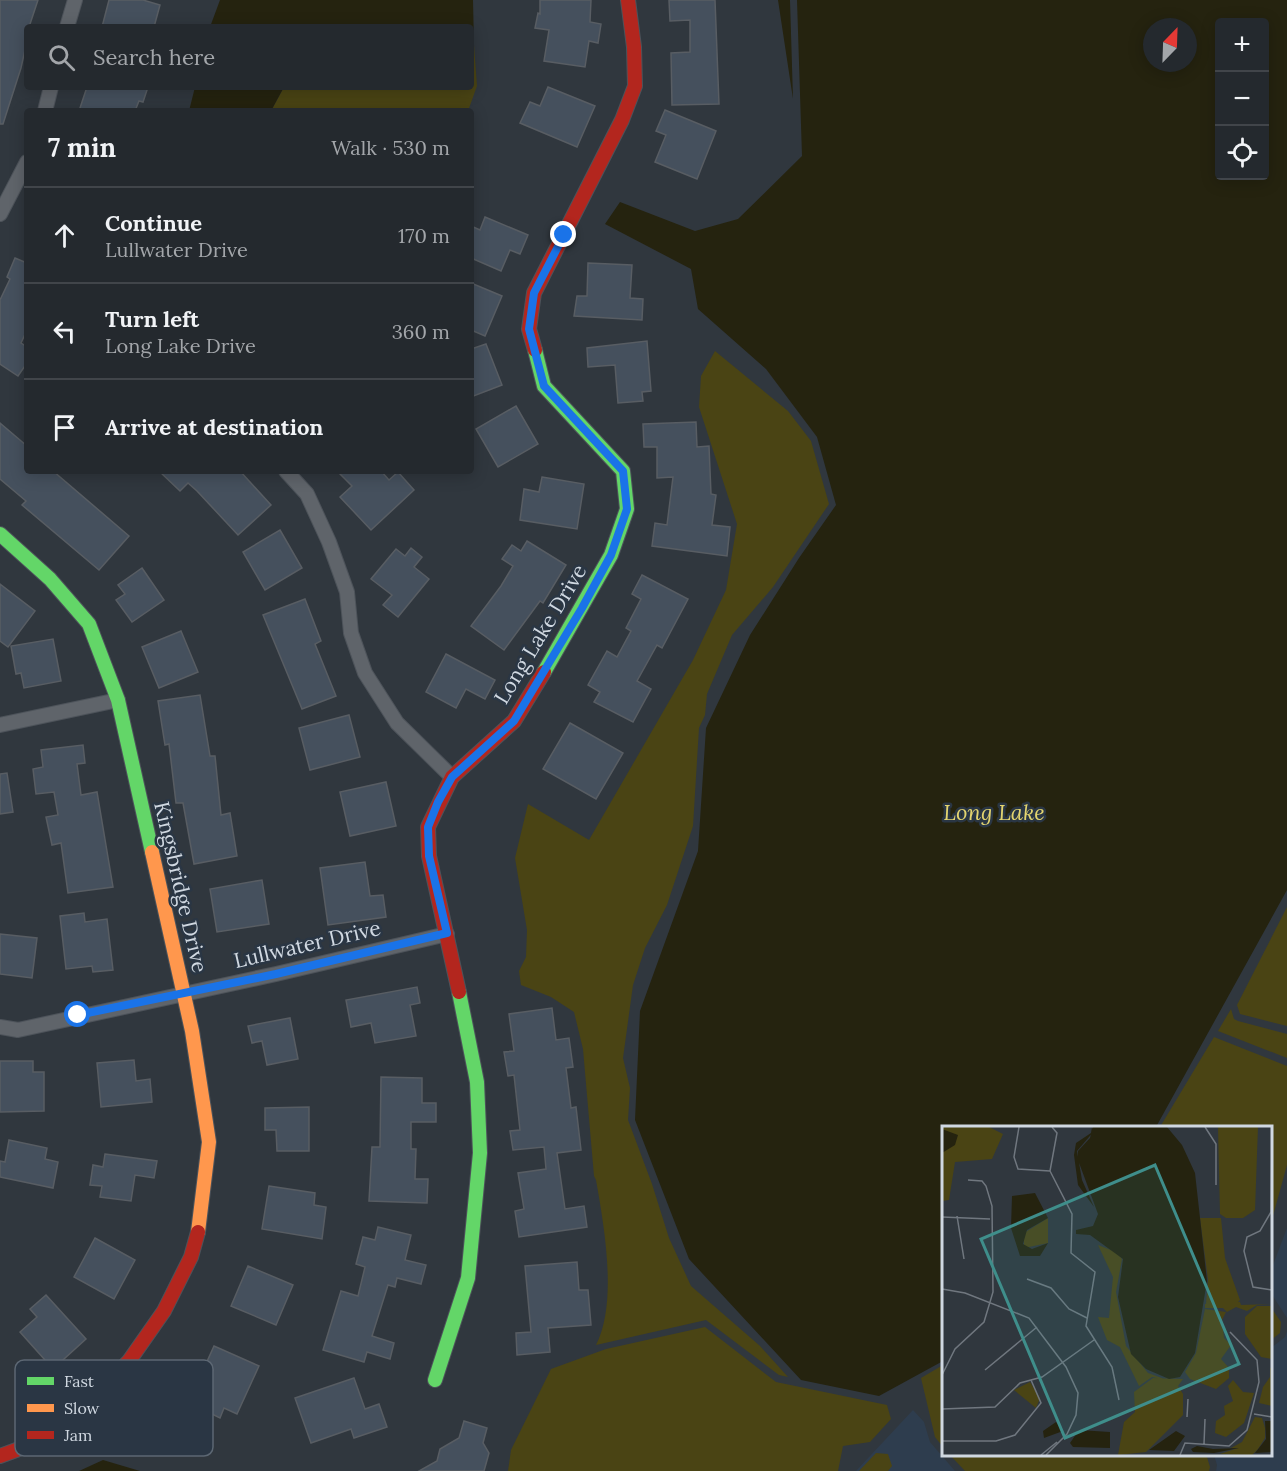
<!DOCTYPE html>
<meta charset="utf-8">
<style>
:root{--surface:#24292e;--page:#2c3136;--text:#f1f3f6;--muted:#a3a6aa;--line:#41454a}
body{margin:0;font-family:Lora,serif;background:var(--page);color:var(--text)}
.controls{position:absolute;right:18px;top:18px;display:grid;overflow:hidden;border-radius:6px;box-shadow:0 3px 15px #0003}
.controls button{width:54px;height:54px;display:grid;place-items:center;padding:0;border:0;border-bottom:2px solid var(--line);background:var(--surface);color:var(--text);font:30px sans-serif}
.compass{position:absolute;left:1143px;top:18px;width:54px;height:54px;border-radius:50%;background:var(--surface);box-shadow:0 3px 15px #0003;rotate:23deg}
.stop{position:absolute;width:18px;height:18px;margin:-14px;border:4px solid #1a73e8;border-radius:50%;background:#fff}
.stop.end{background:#1a73e8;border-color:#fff;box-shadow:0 2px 6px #0008}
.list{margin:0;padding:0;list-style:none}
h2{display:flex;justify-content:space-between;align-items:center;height:78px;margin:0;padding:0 24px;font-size:26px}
h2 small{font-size:20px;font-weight:400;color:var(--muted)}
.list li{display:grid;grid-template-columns:39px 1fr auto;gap:18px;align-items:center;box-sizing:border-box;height:96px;padding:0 24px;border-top:2px solid var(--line)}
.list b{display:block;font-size:22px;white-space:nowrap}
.list p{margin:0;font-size:20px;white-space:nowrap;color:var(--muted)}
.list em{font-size:20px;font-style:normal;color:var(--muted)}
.icon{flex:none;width:33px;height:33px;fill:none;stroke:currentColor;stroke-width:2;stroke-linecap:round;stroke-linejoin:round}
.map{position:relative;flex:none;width:1287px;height:1471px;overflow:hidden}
.search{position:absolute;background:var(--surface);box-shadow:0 3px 15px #0003;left:24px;top:24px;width:450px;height:66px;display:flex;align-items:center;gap:15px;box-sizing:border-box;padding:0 21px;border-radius:6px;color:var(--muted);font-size:22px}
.panel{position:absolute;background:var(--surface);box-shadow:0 3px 15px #0003;left:24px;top:108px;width:450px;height:366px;border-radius:6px}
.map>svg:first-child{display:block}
</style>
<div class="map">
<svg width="1287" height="1471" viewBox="0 0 1287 1471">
<rect width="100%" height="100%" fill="#30373e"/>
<g fill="#2e3d4e">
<polygon points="1287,1228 1287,1318 1271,1293 1270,1273"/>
<polygon points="1287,1331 1287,1471 1216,1471 1217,1465 1214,1455 1270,1454 1271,1348 1285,1337"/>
<polygon points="913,1410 924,1422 930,1442 955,1471 856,1471"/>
</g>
<g fill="#4a4414">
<polygon points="474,45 477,86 468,111 271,111 284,87 471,87 471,46"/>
<path d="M715 351 788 411 811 441 829 504 773 587 732 635 707 694 705 715 699 728 693 826 667 905 645 948 633 985 623 1058 630 1088 628 1120 652 1184 669 1238 691 1286 760 1346 788 1377 779 1375 706 1320 596 1345C618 1302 604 1226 596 1180L594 1176 583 1049 574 1012 551 997 521 985 519 971 526 957 527 930 515 858 528 804 589 840 693 660 726 590 737 524 699 407 701 376Z"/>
<polygon points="1287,907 1287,1026 1240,1014 1237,1005"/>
<polygon points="1231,1009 1234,1019 1238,1021 1287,1034 1287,1058 1218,1031"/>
<polygon points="1214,1037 1287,1066 1287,1165 1271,1223 1270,1128 1160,1127"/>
<polygon points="1270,1306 1281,1322 1280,1333 1271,1340"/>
<polygon points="705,1327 776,1382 887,1405 891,1419 870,1442 843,1446 838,1471 508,1471 511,1450 551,1369 606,1349"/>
<polygon points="943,1365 943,1447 935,1437 921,1378"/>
<polygon points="876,1453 888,1454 892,1466 888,1471 859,1471"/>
<polygon points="1206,1454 1210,1467 1209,1471 965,1471 950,1455"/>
</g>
<g fill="#25230f" fill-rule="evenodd">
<polygon points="220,0 473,0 474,45 471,46 471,27 210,27"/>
<polygon points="778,0 790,0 793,99"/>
<path d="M797 0H1287V890L1156 1127 944 1128 943 1361 879 1396 801 1380 689 1259 635 1120 640 1011 698 851 706 728 750 635 799 558 836 505 817 437 766 369 698 309 691 269 605 224 620 202 695 231 738 219 802 156ZM1264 22V176H1220V22ZM1152 27H1188V63H1152Z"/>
<polygon points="195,87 284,87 271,111 189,111"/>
<polygon points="103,1460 140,1471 79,1471"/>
</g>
<g fill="#45505d" stroke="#585d63" stroke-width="1.5">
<polygon points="0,0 38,0 29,27 27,27 27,41 21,68 3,124 0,124"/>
<polygon points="109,0 143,0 160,5 154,27 102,27"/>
<polygon points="540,0 591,0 590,22 601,24 598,43 589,41 585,67 544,61 549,30 535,28 538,13 540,14"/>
<polygon points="669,0 715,0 719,104 672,105 671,53 690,52 690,20 670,21"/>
<polygon points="87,87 148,87 143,102 139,101 135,111 79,111"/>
<polygon points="548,87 595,106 577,147 520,123 530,102 540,106"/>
<polygon points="665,110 716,131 697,179 655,162 666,135 656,131"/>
<polygon points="485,217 528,235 520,254 510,250 501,271 471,258 471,226 480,230"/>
<polygon points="15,258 27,263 27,330 21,343 27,347 27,363 18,376 0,364 0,300 10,279 7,277"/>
<polygon points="588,263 632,265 630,298 643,299 642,320 574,316 577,296 587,296"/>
<polygon points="471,283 502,296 485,336 471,330"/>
<polygon points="647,341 651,391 642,392 643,401 618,403 615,365 588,367 587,348"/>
<polygon points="486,344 502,385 471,397 471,349"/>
<polygon points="516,406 538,444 498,467 476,429"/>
<polygon points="696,422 697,447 709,446 711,494 716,495 712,525 730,527 727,556 652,546 655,523 667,525 673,477 657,478 657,447 644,447 643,424"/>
<polygon points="0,423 27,446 27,471 53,471 129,536 99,570 22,505 26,501 0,479"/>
<polygon points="159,471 240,471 271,505 238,535 197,491 188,483 180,491"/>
<polygon points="337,471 381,471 389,480 398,472 414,490 371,530 340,497 352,486"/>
<polygon points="542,477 584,484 577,529 520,520 524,489 539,492"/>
<polygon points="280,530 302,568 265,590 243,552"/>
<polygon points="527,541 566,565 543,603 540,601 504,650 471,626 501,586 513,566 502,559 512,545 521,551"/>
<polygon points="411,548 422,557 414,567 429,579 398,617 383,605 392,595 371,579 396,549 405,556"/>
<polygon points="142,568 164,600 132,622 116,600 125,594 118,585"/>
<polygon points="642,575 688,599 662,648 657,645 637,681 651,689 633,722 594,702 600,692 588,685 607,651 617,657 631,631 626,628 641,599 632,594"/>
<polygon points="0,584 35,611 8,647 0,641"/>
<polygon points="305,599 321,641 315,644 336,696 302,709 263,615"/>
<polygon points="181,631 198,672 159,688 142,647"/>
<polygon points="53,639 61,681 24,688 21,673 16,674 11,646"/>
<polygon points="446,654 495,680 485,699 466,689 456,708 426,692"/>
<polygon points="200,695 210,756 215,756 221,815 230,813 237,856 194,864 183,803 176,803 169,744 165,745 158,701"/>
<polygon points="349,715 360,757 310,770 299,728"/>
<polygon points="570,723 623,753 596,799 543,769"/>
<polygon points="83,745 85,763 77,764 81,795 97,792 113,887 68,893 61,843 52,845 46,817 58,815 54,792 36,794 33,769 43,767 41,750"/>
<polygon points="7,773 13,812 0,814 0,774"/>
<polygon points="386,782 396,826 350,836 340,792"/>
<polygon points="365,862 370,896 383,895 386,917 328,925 320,868"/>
<polygon points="262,880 269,924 217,932 210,889"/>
<polygon points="84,913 85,922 107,919 113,970 93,972 92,966 66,969 60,916"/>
<polygon points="0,934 37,938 32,978 0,974"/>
<polygon points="417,987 420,1003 410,1005 416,1036 375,1043 371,1023 351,1027 346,1000"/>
<polygon points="552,1008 556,1040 569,1038 573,1067 566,1068 571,1108 576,1107 581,1150 557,1153 565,1209 584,1206 587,1227 519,1237 515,1211 524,1209 518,1173 546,1169 544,1147 513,1150 510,1131 520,1130 514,1075 508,1076 504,1052 514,1051 509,1014"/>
<polygon points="290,1018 298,1059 267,1065 262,1041 252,1043 248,1026"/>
<polygon points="134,1060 136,1081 150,1079 152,1102 101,1107 97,1063"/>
<polygon points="0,1061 33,1061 33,1072 44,1072 44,1111 0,1112"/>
<polygon points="381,1077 422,1078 422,1103 436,1103 436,1122 411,1122 411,1149 416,1149 415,1179 428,1179 427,1203 369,1201 372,1147 380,1147"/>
<polygon points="309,1107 309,1151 277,1151 276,1130 265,1130 265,1108"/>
<polygon points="9,1140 47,1148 45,1159 58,1162 53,1188 0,1177 0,1161 5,1162"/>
<polygon points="105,1154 157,1161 154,1178 135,1175 131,1201 100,1197 102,1186 90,1185 93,1165 103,1167"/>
<polygon points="269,1186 315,1193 314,1205 326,1207 322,1239 262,1229"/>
<polygon points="378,1227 411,1235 405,1260 426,1265 421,1284 397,1278 395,1287 388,1285 372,1336 394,1343 390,1359 367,1352 364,1362 323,1350 341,1291 358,1296 365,1267 356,1264 363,1237 375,1240"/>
<polygon points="95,1238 135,1260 114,1299 74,1277"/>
<polygon points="577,1262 579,1290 588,1290 591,1325 548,1328 550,1352 517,1355 516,1333 531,1332 525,1266"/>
<polygon points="248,1266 293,1285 276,1325 231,1306"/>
<polygon points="46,1295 86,1339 53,1369 20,1332 37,1317 30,1309"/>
<polygon points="214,1346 259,1366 237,1414 224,1408 220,1418 210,1413 205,1425 191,1419 213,1370 205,1366"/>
<polygon points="354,1378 365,1409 379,1404 387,1427 354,1438 351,1429 311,1443 295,1398"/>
<polygon points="464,1421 487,1428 483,1443 489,1453 484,1471 419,1471 437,1461 440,1449 459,1438"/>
</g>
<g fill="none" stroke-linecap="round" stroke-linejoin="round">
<g stroke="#4d535a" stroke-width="16">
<g id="street">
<polyline points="67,27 75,0"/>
<polyline points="45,111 51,87"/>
<polyline points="0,214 27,162"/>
<polyline points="286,471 307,494 329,542 347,592 351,633 365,673 397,723 452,777"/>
<polyline points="0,725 118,700"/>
<polyline points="0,1027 18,1030 276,974 447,934"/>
</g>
</g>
<g stroke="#4d535a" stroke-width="16">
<g id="fast">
<polyline points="535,350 544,386 623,471 627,509 611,555 544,672"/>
<polyline points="0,534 50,579 89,624 118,700 152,852"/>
<polyline points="435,1380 468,1278 480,1153 477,1082 459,992"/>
</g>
</g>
<g stroke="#4d535a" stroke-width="16">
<polyline id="slow" points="152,852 192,1031 209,1142 198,1232"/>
</g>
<g stroke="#4d535a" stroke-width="16">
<g id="jam">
<polyline points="535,350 529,329 534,293 622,120 635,86 634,47 628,0"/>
<polyline points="459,992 429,856 428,827 452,777 514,721 544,672"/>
<polyline points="0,1456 19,1449 74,1417 129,1361 164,1311 191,1257 198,1232"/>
</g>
</g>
<use href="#street" stroke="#5f646a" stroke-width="14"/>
<use href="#fast" stroke="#63d668" stroke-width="14"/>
<use href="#slow" stroke="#ff974d" stroke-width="14"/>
<use href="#jam" stroke="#b3261e" stroke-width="14"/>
</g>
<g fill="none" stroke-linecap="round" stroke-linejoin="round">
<polyline stroke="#1a73e8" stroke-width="8" points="78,1015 276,974 447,933 429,856 428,827 438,802 452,777 514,721 582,608 611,555 627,509 623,471 544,386 529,329 534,293 564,235"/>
</g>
<g text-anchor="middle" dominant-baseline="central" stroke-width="5" stroke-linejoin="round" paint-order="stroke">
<g font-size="21" fill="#d0d8e1" stroke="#2a3644">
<text transform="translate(540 634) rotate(-59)">Long Lake Drive</text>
<text transform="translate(181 887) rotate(77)">Kingsbridge Drive</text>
<text transform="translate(307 944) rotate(-13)">Lullwater Drive</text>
</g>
<g font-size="22" font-style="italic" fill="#e3d46f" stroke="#2a3644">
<text x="994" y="812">Long Lake</text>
</g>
</g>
<g transform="translate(942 1126)">
<rect width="330" height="330" fill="#30373e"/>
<path d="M0 1H47L61 8 50 33 13 36 7 74 0 75ZM276 1H316L313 84 301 92H284L278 88ZM106 92V117L82 122V107ZM258 92H279L283 132 298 174 295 177 264 178 266 154ZM156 119 174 126 180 133 174 166 184 220 206 247 225 254 210 251 197 260 178 221 165 214 156 191 167 192 171 151ZM298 176 299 179 330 178 315 179 305 185 294 181 285 186 281 182H263V178ZM315 180H330V233L319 231 303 208V191ZM263 183 284 186 280 194 282 212 289 219 279 233 287 242V252L274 263 248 253 243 246 254 227ZM328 242H330V280L317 277 321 261 328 251ZM211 252 241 253 236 260 241 268V289L204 326 176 329 182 296 193 286 192 266ZM291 254 301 266 312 267 302 297 284 311 273 307 274 295 283 289 282 280 291 275 286 260ZM88 256 98 272 94 282 72 264ZM313 291 320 292 323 302V312L316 323 310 329 278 328 296 322H289L300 316Z" fill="#4a4414"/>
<path d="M150 1 151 6 147 11 135 25 140 54 152 81 136 59 132 29 134 17 149 7ZM151 1H225L240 19 253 47 265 155 253 227 238 251 227 253 204 243 189 228 176 171 181 133 148 109 134 108V104L151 100 156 88 136 34V25L148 12ZM0 3 16 9 13 19 0 27ZM93 67 106 92 85 104 81 118 90 123 106 117 98 130H78L69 102 70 70ZM323 295H330V326L313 327 324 313ZM114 296 121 305 102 312 101 305ZM137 304 168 306V322L131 321 128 317ZM234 305 243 310 232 325 207 324ZM255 320 271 323 297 322 272 327 251 326 249 323Z" fill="#25230f"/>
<path fill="none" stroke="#70777f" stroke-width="1.5" d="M77 1 72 31 76 43 108 45M110 1 115 7 108 45 130 88 129 127 153 146 144 200 170 241 177 274M263 1 274 18V59M330 15 329 86 318 105 305 111 302 125 311 161 330 164M15 90 22 133M0 91 48 93M85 153 109 162 127 183 145 192M0 163 23 167 87 192 124 241 136 267 134 289 125 308 104 329M43 244 95 201M0 249 13 223 42 196 51 166 50 80 44 60 40 55 26 54M0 283 53 281 78 257 100 251 152 214M312 288 330 291M245 291 246 273M0 315H54L73 309 99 277 89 254M262 318 263 293M99 329 115 316M238 329 243 317 287 320 305 304 317 256 315 234 288 206"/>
<path fill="#3f8e8b" fill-opacity="0.15" stroke="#3f8e8b" stroke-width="3" d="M213 39 297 238 123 312 39 113Z"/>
<rect width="330" height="330" fill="none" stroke="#d0d8e1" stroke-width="3"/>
</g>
<rect x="15" y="1360" width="198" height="96" rx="9" fill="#2a3644" stroke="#5c6773" stroke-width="1.5"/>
<rect x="27" y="1377" width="27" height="8" fill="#63d668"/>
<rect x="27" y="1404" width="27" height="8" fill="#ff974d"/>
<rect x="27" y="1431" width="27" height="8" fill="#b3261e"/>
<g font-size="16" fill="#d0d8e1">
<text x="64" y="1387">Fast</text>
<text x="64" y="1414">Slow</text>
<text x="64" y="1441">Jam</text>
</g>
</svg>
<div class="controls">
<button>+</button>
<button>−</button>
<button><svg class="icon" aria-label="locate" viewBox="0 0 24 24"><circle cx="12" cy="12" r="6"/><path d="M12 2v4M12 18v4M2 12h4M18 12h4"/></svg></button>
</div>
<svg class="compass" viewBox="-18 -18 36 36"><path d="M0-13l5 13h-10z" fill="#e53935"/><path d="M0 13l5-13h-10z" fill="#a3a6aa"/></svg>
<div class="stop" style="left:78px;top:1015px"></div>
<div class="stop end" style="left:564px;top:235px"></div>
<div class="search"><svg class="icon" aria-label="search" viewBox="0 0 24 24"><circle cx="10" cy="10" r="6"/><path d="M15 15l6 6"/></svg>Search here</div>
<section class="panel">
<h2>7 min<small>Walk · 530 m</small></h2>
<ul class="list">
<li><svg class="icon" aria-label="ahead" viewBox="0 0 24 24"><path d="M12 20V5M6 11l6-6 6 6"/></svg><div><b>Continue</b><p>Lullwater Drive</p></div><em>170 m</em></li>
<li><svg class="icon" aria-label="left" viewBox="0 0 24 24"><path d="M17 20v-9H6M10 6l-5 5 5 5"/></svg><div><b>Turn left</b><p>Long Lake Drive</p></div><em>360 m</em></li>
<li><svg class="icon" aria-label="arrive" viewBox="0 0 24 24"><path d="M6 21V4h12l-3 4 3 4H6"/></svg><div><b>Arrive at destination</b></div></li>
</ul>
</section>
</div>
